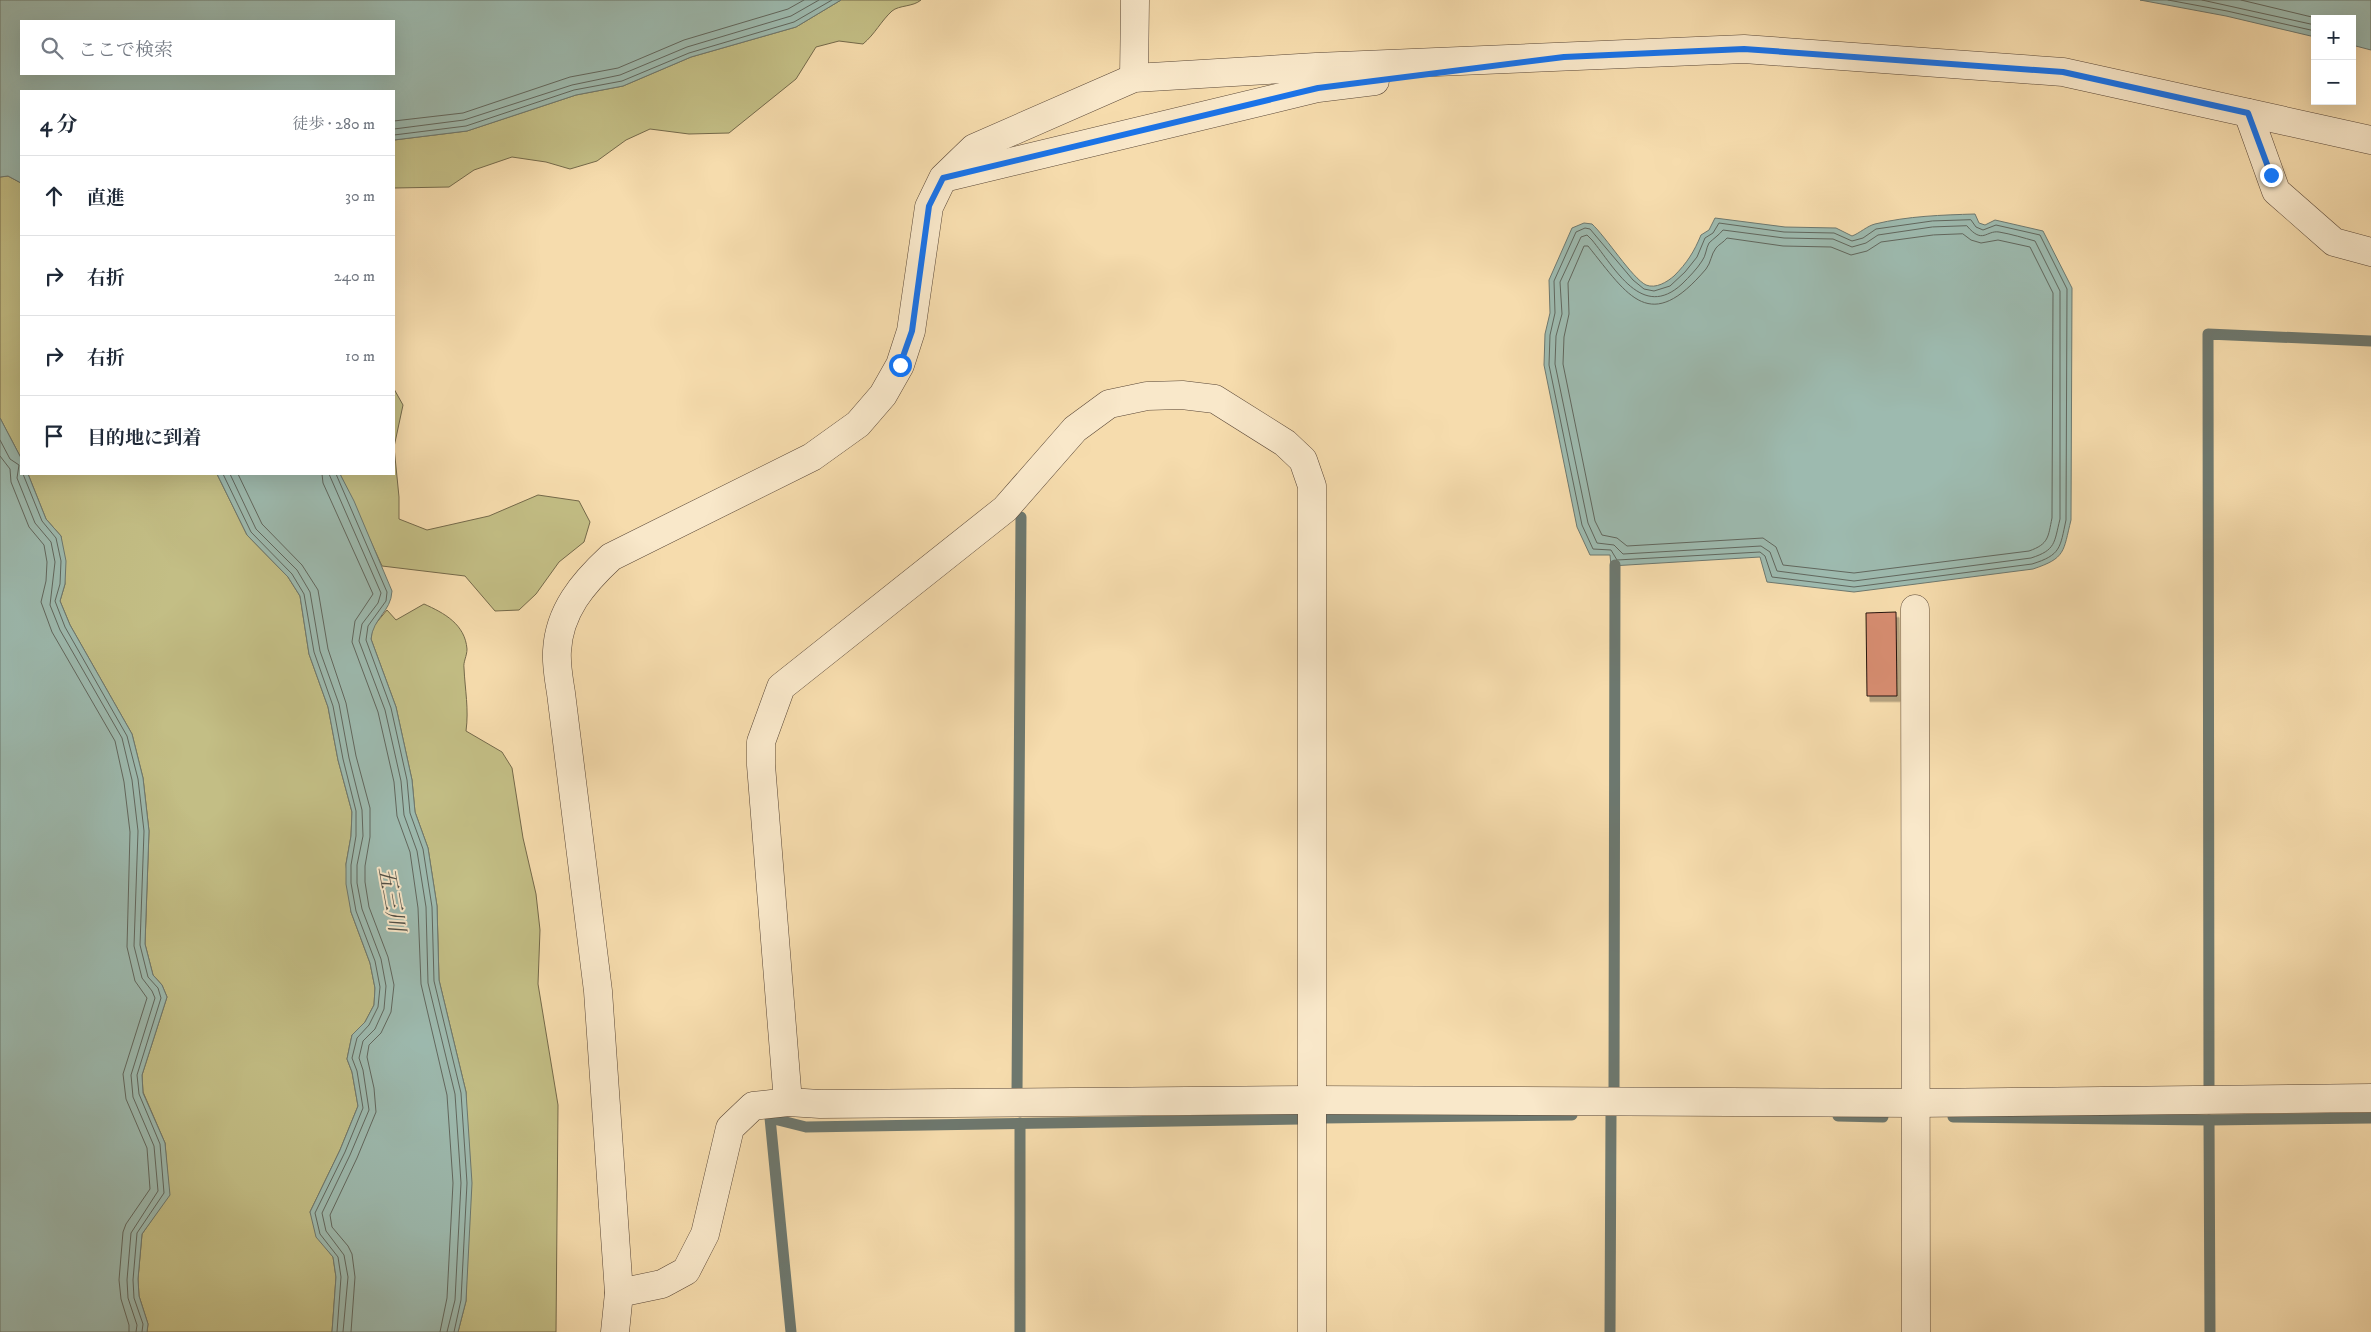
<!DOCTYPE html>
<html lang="ja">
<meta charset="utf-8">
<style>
:root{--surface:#fff;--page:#f2f2f3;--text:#1f2937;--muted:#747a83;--line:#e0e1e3}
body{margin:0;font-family:"IM FELL DW Pica","Noto Serif JP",serif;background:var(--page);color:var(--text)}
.controls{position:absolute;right:15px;top:15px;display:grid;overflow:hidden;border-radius:0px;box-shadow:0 5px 20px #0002}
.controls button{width:45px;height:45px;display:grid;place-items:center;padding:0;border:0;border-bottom:1px solid var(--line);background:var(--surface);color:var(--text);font:25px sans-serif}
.stop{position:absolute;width:15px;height:15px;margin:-11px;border:4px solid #1a73e8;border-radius:50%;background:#fff}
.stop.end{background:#1a73e8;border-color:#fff;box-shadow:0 1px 5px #0008}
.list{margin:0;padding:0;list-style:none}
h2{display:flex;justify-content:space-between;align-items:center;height:65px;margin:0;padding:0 20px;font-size:21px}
h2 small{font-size:16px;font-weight:400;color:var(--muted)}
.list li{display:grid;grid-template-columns:32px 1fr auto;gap:15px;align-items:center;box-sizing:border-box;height:80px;padding:0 20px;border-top:1px solid var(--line)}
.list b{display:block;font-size:19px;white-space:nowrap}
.list em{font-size:16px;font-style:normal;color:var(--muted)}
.icon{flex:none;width:28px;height:28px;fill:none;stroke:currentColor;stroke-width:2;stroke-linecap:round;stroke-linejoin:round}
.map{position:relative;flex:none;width:2371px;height:1332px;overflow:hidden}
.search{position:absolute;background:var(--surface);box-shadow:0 5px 20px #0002;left:20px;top:20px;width:375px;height:55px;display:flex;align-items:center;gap:12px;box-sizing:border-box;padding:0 18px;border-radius:0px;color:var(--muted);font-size:19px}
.panel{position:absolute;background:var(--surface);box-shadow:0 5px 20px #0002;left:20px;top:90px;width:375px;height:385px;border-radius:0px}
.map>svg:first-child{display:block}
</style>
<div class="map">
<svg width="2371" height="1332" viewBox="0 0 2371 1332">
<defs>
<filter id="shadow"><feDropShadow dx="3" dy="5.5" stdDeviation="0" flood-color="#0004"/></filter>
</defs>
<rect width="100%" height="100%" fill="#f6dcad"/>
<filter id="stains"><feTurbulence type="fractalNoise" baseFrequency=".004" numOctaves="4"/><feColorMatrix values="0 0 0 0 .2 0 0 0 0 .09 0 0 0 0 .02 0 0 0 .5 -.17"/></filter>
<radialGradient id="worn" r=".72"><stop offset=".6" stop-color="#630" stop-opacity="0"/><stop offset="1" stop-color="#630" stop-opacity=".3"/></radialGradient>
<g fill="#c3be85" stroke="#74694a">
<path d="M841 0H921C913 7 899 5 892 11 881 21 875 34 863 44L839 41 816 47 796 79 729 133 689 134 650 129 626 140 597 161 570 169 546 162 512 157 474 170 449 187 394 188V140L467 131 576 95 623 86 691 57 796 27Z"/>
<polygon points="8,176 21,183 21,458 0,418 0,177"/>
<polygon points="394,389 403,405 394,447 399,497 399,519 427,530 489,516 538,495 579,501 590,522 584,542 559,562 536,594 519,610 495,611 465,576 382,566 340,474 394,474"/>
<polygon points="28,474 217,474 247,535 288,577 300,596 309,654 328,707 338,760 352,812 351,836 346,864 351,912 370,963 375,988 374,1005 365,1022 352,1035 347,1059 352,1072 358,1106 340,1150 310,1212 326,1248 333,1257 336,1277 332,1332 147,1332 148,1324 139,1296 138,1279 142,1234 169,1195 165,1143 143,1092 142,1075 167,997 162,985 153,975 145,944 149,831 143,778 132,734 70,625 60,601 65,584 61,536 46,519"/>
<path d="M424 604C444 613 465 624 467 649 467 656 463 662 464 668 465 690 469 709 466 731L502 752 512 768 523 838 536 894 540 930 538 984 558 1105 556 1332H458L466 1301V1092L439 980 437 906 428 848 415 812 412 780 396 707 371 639 372 628 387 610 396 620Z"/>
</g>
<g fill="#9dbaaf" stroke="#6d786f" fill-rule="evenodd">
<path d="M0 0H841L796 27 691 57 623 86 576 95 467 131 394 140V91H21V183L8 176 0 177ZM394 21V74H21V21Z"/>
<polygon points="2140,0 2371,0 2371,50 2352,45 2352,19 2315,19 2315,37 2226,16"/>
<path d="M1975 214 1979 223 1985 225 1995 220 2043 231 2072 288 2071 520C2063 552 2066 558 2033 569L1854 592 1767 582 1760 557 1611 566 1610 555H1590L1577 527 1544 365 1545 334 1550 313 1549 280 1572 228 1584 223 1592 224C1606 237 1632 278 1646 285 1656 289 1667 282 1674 276 1687 263 1694 252 1701 235L1709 230 1715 218 1785 227 1836 228 1852 236C1860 233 1867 226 1875 224 1908 216 1942 215 1975 214Z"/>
<polygon points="0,418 21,458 21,474 28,474 46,519 61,536 66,561 65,584 60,601 70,625 132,734 143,778 149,831 145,944 153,975 162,985 167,997 142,1075 143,1093 165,1143 170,1195 142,1234 138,1279 139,1296 148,1324 147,1332 0,1332"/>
<path d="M217 474H340L354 501 392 591C391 612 373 618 371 639L396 707 412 780 415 812 428 848 437 906 439 980 466 1092 472 1183 466 1301 458 1332H332L336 1277 333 1257 316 1237 310 1212 340 1150 358 1106 352 1072 347 1059 352 1035 365 1022 374 1005 375 988 370 963 351 912 346 884V864L351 836 352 812 338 760 328 707 309 654 300 596 288 577 247 535Z"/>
</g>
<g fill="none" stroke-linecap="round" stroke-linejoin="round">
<g stroke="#61675e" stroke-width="1">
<polyline points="2168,0 2227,11 2315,31"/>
<polyline points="2202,0 2315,25"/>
<polyline points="2241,0 2320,19"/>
<polyline points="394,121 463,113 570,77 618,68 684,40 788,9 804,0"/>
<polyline points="394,129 464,120 572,85 620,75 687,47 791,16 819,0"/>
<polyline points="394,135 466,126 574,90 622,81 689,53 794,22 832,0"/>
<path d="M1971 220 1976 227 1983 230 1996 225 2040 235 2067 289 2066 520C2060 548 2061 555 2032 564L1854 587 1772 577 1765 556 1760 552 1617 560 1611 550 1593 549 1582 525 1549 365 1550 335 1555 313 1554 281 1576 232 1585 228 1590 229 1633 280 1644 289 1654 291 1670 286 1685 272 1697 257 1705 238 1713 233 1719 223 1784 232 1834 233 1852 241 1863 238 1876 229 1932 221Z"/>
<path d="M1967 226C1983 245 1986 230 1999 232 2011 234 2024 238 2035 241L2060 291V519C2054 543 2056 550 2031 558L1854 581 1777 571 1770 552 1761 546 1623 554 1614 545 1597 543 1588 523 1555 364 1556 336 1562 314 1560 282 1581 237 1587 235 1592 240C1615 268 1642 321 1682 284 1689 277 1697 269 1702 261 1706 256 1706 248 1709 243 1713 239 1719 235 1723 230L1784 238 1833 239 1852 247 1866 243 1878 235 1932 227Z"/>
<path d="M1963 234 1971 240 1981 243 1998 240 2030 247 2053 293 2052 518C2048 537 2049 544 2029 551L1854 573 1783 565 1776 547 1763 538 1627 546 1617 538 1602 535 1595 521 1563 364 1564 337 1569 314 1568 283 1584 246H1588C1629 297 1650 335 1706 269 1711 263 1711 254 1716 248 1718 245 1724 242 1727 238L1783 246 1831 247 1851 255 1867 251 1881 242 1933 235Z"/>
<polyline points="0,440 10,459 19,465 17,478 35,523 51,542 55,562 50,605 60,630 122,738 132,780 138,831 134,946 142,978 152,991 155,998 131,1075 133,1097 154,1146 158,1191 131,1233 127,1280 128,1298 137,1325 136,1332"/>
<polyline points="0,456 10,469 11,482 29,527 44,545 47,562 46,581 41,602 52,632 115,741 124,782 130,832 127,947 135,981 147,998 123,1074 126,1099 147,1148 150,1189 126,1224 123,1232 119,1280 121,1299 129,1325 129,1332"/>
<polyline points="23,474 42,521 56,538 61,561 60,584 55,601 65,627 127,736 138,779 144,831 140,945 148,977 158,988 161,998 137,1075 139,1094 160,1144 164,1193 137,1233 133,1280 134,1298 143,1324 142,1332"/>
<polyline points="223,474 251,532 292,574 304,594 314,652 333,706 343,759 356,811 356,836 351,865 351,883 356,911 375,961 380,987 378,1007 369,1025 357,1038 352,1058 357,1071 363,1108 345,1152 315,1213 320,1234 338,1257 341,1277 337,1332"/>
<polyline points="230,474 256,529 297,570 310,592 320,651 339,704 349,758 362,810 363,836 357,865 357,883 362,909 381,959 386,986 384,1009 375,1029 363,1041 359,1058 363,1070 369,1110 350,1155 322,1213 326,1231 344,1255 348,1277 343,1332"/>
<polyline points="238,474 262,524 302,565 318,590 328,649 346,703 356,756 370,808 370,837 365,866 365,882 369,907 388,957 394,985 391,1012 381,1033 369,1045 367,1057 374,1088 376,1112 357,1158 330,1215 332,1227 348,1246 352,1254 355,1277 351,1332"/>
<polyline points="322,474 323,483 373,594 355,621 352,642 378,712 394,782 397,816 410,852 418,908 421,984 447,1095 453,1183 447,1298 440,1332"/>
<polyline points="329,474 381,593 378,603 362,624 359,641 385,710 401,781 404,815 417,851 426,907 428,983 455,1094 461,1183 455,1300 447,1332"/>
<polyline points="336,474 387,592 386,601 368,626 366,640 391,708 407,780 410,813 423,849 432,907 434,981 461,1093 467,1183 461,1300 454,1332"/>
</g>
<g stroke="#6d786f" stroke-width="11">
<polyline points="1614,1090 1615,565"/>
<polyline points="2209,1090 2208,334 2371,341"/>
<polyline points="1017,1093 1021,517"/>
<polyline points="1838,1116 1883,1117"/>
<polyline points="1953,1117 2209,1120 2371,1118"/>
<polyline points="1323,1118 1572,1115"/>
<polyline points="2209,1120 2210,1332"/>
<polyline points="1020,1123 1020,1332"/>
<polyline points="791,1332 770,1118 806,1127 1300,1119"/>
<polyline points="1610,1332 1611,1114"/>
</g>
</g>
<polygon fill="#d78d71" stroke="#25140e" filter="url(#shadow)" points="1896,612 1897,696 1867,696 1866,613"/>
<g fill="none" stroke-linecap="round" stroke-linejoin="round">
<g stroke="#594636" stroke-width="29">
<g id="minor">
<polyline points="1134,78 1135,0"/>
<polyline points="2248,113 2276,191 2334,242 2371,252"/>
<polyline points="944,178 1318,88 1375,81"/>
<polyline points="1915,609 1916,1332"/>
<polyline points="788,1102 761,765 761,742 781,687 1005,509 1075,429 1109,404 1147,396 1182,395 1215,399 1285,443 1303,460 1312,486 1312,1332"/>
<polyline points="619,1293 662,1284 686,1271 705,1234 730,1128 753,1106 788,1102 820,1104 1311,1100 1916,1103 2371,1098"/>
<path d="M615 1332 619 1293 598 991 561 693C559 680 556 665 557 651 559 611 583 583 611 557L812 457 858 424 883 395 900 365 911 331 929 207 943 178 974 148 1134 78 1316 67 1744 49 2063 72 2371 140"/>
</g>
</g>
<use href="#minor" stroke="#f9e8ca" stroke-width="28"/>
</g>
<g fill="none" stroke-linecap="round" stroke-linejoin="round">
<polyline stroke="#1a73e8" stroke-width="6" points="900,365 912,331 929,206 943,178 1318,88 1564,57 1744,49 2063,72 2248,113 2271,175"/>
</g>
<g text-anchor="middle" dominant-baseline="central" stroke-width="4" stroke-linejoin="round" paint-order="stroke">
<g font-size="22" font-style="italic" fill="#4f4e46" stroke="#f9e8ca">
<text transform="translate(391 899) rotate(80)">五三川</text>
</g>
</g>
<rect width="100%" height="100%" filter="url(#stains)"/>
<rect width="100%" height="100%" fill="url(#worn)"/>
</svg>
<div class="controls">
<button>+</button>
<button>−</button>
</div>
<div class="stop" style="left:900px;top:365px"></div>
<div class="stop end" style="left:2271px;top:175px"></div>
<div class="search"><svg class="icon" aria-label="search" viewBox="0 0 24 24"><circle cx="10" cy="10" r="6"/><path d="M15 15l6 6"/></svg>ここで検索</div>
<section class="panel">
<h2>4 分<small>徒歩 · 280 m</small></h2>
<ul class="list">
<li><svg class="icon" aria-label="ahead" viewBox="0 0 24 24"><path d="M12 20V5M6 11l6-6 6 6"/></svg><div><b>直進</b></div><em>30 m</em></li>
<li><svg class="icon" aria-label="right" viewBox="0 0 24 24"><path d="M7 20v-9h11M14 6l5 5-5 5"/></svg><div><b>右折</b></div><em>240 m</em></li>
<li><svg class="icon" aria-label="right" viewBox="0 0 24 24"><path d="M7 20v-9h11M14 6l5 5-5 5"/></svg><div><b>右折</b></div><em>10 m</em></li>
<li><svg class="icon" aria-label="arrive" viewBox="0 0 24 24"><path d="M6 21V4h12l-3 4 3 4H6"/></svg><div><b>目的地に到着</b></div></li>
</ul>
</section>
</div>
